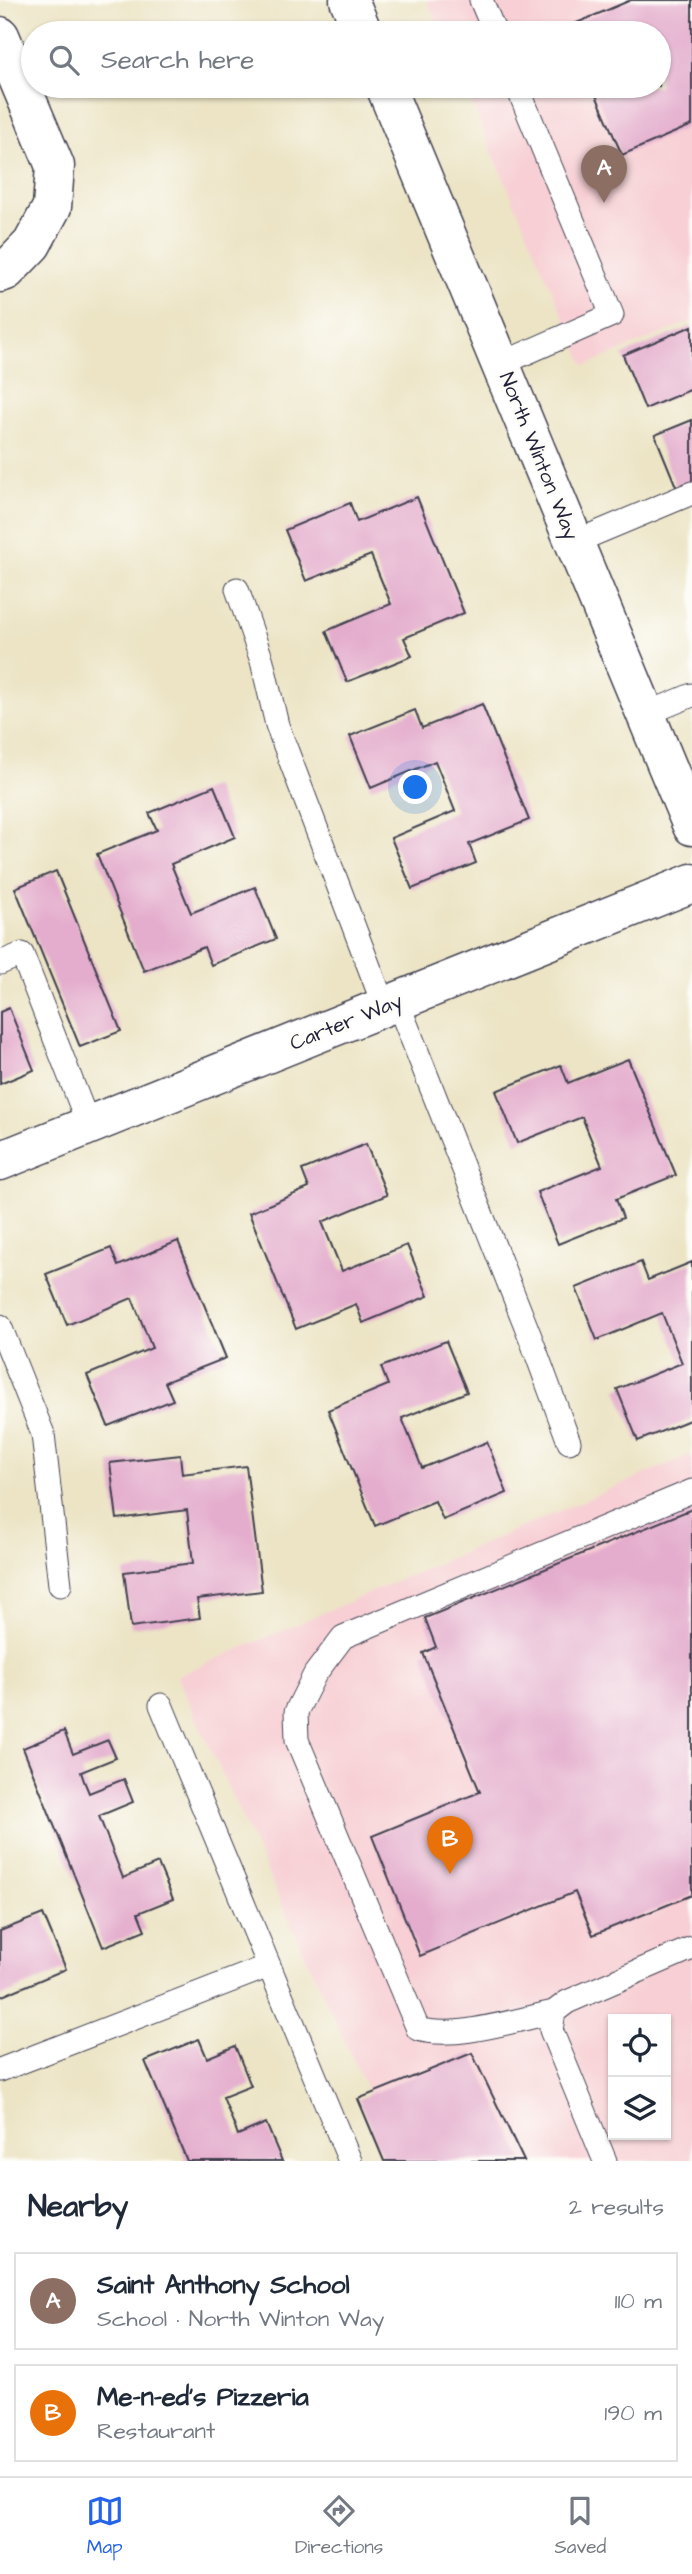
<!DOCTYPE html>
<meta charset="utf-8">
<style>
:root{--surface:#fff;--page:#f6f6f7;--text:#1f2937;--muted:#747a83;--line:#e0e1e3;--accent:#2563eb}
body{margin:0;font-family:"Architects Daughter",sans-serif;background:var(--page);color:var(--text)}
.controls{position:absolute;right:21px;bottom:21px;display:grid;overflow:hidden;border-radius:0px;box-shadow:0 2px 5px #0004}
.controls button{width:63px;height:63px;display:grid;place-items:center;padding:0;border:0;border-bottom:2px solid var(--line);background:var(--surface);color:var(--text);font:35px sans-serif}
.you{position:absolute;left:416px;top:788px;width:24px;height:24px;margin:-18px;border:5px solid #fff;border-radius:50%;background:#1a73e8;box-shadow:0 0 0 10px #1a73e833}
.badge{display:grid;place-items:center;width:46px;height:46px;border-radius:50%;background:var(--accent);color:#fff;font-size:23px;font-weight:700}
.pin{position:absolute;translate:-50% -58px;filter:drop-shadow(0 2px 4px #0008)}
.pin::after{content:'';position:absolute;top:37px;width:24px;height:21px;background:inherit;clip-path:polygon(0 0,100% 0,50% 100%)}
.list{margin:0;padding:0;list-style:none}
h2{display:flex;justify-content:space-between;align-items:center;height:91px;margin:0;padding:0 28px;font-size:30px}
h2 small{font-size:23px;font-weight:400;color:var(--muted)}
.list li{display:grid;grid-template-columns:46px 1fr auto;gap:21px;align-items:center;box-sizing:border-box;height:98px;margin:0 14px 14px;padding:0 14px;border:2px solid var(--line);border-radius:0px}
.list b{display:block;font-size:26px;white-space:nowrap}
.list p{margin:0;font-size:23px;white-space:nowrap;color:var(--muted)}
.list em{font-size:23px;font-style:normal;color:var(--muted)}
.icon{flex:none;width:38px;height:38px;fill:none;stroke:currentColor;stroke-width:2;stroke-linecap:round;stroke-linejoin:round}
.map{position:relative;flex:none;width:692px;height:2161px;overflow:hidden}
.search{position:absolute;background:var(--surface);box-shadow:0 2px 5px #0004;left:21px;right:21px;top:21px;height:77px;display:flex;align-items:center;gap:18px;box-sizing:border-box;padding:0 24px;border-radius:38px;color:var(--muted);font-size:26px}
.sheet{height:315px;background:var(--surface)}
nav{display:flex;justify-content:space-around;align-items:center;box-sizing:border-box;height:98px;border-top:2px solid var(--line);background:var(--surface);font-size:19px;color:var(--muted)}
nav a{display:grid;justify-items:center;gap:4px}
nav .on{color:var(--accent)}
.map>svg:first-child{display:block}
</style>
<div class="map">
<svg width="692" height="2161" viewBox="0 0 692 2161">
<rect width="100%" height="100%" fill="#fdfcf7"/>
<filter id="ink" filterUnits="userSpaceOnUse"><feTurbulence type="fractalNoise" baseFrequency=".0143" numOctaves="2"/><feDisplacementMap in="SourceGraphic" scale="14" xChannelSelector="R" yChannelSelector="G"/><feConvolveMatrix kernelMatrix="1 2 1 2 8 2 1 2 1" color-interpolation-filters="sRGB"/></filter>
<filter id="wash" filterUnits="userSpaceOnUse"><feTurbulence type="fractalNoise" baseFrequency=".00686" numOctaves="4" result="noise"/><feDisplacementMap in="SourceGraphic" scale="28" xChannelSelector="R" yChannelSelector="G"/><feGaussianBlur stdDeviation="1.57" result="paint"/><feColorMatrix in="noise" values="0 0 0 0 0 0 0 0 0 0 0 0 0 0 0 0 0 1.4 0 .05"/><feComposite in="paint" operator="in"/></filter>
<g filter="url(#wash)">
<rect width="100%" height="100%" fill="#ece4c5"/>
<g fill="#f7cfd4" fill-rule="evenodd">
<polygon points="427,0 692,0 692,321 585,366 464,86 659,86 659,33 442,33"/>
<path d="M692 1454V2161H400L177 1676ZM613 2019H666V2135H613Z"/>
</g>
<g id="blocks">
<g fill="#e4adcd">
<polygon points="631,0 692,0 692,125 622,155 592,86 659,86 659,33 570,33 567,27"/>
<polygon points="692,326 692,389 645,409 623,355"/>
<polygon points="692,420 692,483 677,489 655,435"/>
<polygon points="417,497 464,613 404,638 412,656 347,682 326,631 391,604 371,555 306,581 285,530 350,503 357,522"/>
<polygon points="482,704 529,820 469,844 476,863 412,889 391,838 455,811 435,761 371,788 350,736 415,710 422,728"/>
<polygon points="214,786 235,837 171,864 191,913 255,887 276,939 211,965 204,947 144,971 97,854 157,830 149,813"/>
<polygon points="56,871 121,1031 80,1047 15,888"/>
<polygon points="9,1008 34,1070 0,1084 0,1012"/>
<polygon points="628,1059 676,1175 616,1199 623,1218 558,1244 537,1192 602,1166 582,1117 517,1143 496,1091 561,1065 568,1083"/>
<polygon points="366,1144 387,1195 322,1222 342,1271 407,1245 428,1296 363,1323 356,1304 296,1329 249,1213 309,1188 302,1170"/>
<polygon points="178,1241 226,1358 165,1382 173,1400 108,1426 87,1375 152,1348 132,1298 67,1325 46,1274 111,1248 118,1266"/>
<polygon points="641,1262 648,1280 692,1262 692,1419 638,1441 617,1389 682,1363 662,1313 597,1340 576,1288"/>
<polygon points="446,1341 467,1392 402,1418 422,1468 487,1442 507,1493 443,1520 435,1501 375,1526 328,1410 388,1385 381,1367"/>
<polygon points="180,1455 182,1474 246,1466 262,1591 197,1599 200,1618 131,1627 124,1572 193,1563 187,1510 117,1519 110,1463"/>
<polygon points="692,1509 692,1895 593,1935 575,1892 420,1956 372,1836 480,1792 423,1653 436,1647 425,1618"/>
<polygon points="64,1731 73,1754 108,1740 116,1758 81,1772 84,1781 89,1793 124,1779 133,1802 99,1816 123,1878 158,1863 173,1899 138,1913 145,1930 103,1947 23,1748"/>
<polygon points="43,1914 66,1969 0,1997 0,1931"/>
<polygon points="199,2039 207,2058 235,2046 251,2086 223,2097 238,2135 266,2123 282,2161 187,2161 145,2061"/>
<polygon points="472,2053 524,2161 384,2161 358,2099"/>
</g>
</g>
</g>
<g filter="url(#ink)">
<use href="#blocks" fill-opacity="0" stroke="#403f50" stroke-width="2"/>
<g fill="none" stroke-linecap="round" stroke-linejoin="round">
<g stroke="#403f50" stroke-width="25">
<g id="service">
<polyline points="481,0 495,33"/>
<polyline points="501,364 612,315 517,86"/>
<polyline points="575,542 692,493"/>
<polyline points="237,589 262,661 277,725 384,1006"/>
<polyline points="646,714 692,695"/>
<polyline points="0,963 22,954 89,1126"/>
<polyline points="397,1001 531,1339 569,1442"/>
<polyline points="0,1326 43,1434 60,1585"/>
<polyline points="161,1705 350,2161"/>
<path d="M554 2012C516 2020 454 2040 418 2029L297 1740 296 1712 315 1674 343 1637 692 1491"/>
<polyline points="0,2070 269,1966"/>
<polyline points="605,2161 551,2030 554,2012 567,2002 692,1948"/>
</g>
</g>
<g stroke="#403f50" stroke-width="41">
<g id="minor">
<polyline points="0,36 55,166 52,207 32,244 6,271 0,273"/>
<polyline points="0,1161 692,883"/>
</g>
</g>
<g stroke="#403f50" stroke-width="41">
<g id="secondary">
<polyline points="349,0 363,33"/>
<polyline points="385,86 692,826"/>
</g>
</g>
<use href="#service" stroke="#fff" stroke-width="23"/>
<use href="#minor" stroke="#fff" stroke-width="38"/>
<use href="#secondary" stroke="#fff" stroke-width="38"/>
</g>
</g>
<g text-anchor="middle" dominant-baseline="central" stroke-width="5" stroke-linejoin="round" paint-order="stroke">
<g font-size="21" fill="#22223b" stroke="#fdfcf7">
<text transform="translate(539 456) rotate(68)">North Winton Way</text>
<text transform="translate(346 1022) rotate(-22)">Carter Way</text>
</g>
</g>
</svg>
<div class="controls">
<button><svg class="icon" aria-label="locate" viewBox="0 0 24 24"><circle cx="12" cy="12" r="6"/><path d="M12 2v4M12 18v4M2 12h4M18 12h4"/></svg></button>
<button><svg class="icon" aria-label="layers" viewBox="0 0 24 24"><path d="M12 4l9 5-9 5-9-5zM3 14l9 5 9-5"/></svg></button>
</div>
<div class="you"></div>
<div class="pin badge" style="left:604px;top:203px;background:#8d6e63">A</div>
<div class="pin badge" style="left:450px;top:1874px;background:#e8710a">B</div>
<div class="search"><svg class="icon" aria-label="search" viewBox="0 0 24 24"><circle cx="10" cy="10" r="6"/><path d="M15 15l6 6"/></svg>Search here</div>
</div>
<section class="sheet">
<h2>Nearby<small>2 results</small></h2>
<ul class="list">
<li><span class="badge" style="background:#8d6e63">A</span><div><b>Saint Anthony School</b><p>School · North Winton Way</p></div><em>110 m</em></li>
<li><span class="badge" style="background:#e8710a">B</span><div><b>Me-n-ed's Pizzeria</b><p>Restaurant</p></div><em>190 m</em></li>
</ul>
</section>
<nav>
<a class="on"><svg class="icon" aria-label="map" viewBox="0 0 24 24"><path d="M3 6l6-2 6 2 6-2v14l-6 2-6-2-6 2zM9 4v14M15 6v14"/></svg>Map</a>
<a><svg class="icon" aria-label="directions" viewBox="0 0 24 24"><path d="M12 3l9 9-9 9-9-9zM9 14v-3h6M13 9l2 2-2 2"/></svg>Directions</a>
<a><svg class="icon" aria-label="saved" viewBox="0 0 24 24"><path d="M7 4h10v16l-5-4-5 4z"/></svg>Saved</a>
</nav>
